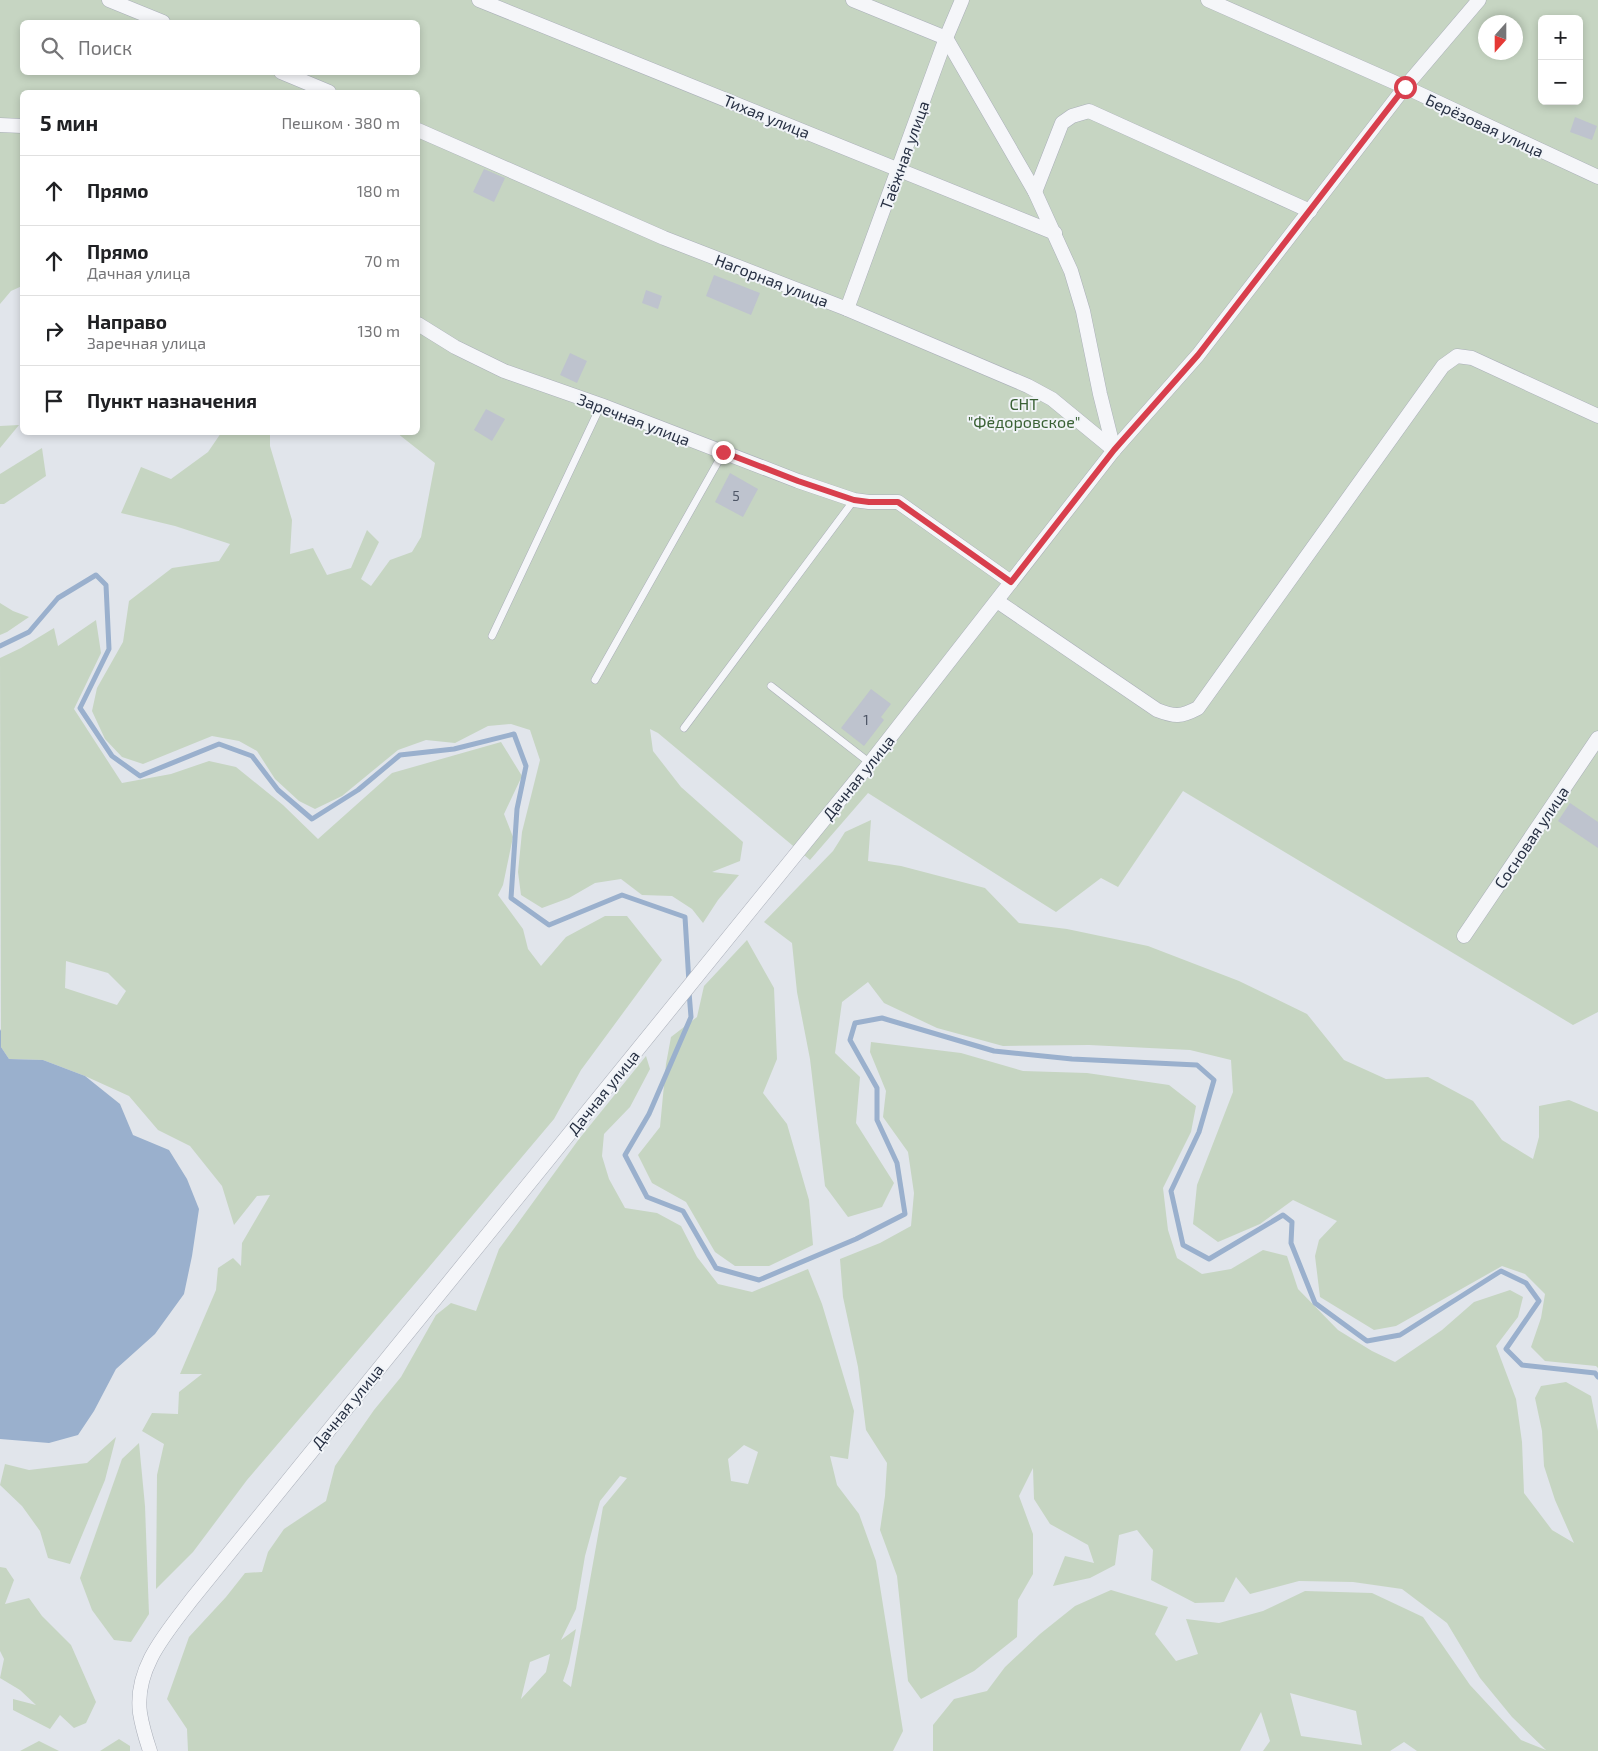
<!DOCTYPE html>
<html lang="ru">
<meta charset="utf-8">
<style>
:root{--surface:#fff;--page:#f6f6f6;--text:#202124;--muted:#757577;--line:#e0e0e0}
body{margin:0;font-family:"Exo 2",sans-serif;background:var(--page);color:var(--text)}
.controls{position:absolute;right:15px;top:15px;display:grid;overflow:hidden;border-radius:8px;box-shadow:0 2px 8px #0003}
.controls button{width:45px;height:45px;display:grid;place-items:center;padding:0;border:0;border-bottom:1px solid var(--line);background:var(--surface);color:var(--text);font:25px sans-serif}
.compass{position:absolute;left:1478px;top:15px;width:45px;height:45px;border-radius:50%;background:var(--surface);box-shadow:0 2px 8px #0003;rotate:201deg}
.stop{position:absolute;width:15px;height:15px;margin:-11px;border:4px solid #d83f4d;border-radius:50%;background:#fff}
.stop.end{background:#d83f4d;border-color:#fff;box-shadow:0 1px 5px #0008}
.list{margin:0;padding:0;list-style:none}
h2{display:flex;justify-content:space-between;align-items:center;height:65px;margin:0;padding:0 20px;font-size:21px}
h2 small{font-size:16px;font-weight:400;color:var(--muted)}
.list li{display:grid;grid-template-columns:32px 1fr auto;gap:15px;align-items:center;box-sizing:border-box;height:70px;padding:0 20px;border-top:1px solid var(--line)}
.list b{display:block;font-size:19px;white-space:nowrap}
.list p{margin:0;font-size:16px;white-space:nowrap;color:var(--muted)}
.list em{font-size:16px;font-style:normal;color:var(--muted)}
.icon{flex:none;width:28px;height:28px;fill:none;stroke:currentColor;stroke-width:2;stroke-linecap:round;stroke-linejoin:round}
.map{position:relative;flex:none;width:1598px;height:1751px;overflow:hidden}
.search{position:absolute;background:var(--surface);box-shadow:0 2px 8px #0003;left:20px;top:20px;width:400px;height:55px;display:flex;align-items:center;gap:12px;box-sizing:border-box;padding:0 18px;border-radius:8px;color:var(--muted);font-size:19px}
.panel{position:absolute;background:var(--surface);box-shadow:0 2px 8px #0003;left:20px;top:90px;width:400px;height:345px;border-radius:8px}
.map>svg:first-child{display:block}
</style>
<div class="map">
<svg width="1598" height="1751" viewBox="0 0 1598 1751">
<rect width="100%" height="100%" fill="#e1e5eb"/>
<g fill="#c6d5c2" fill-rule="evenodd">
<path d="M0 0H1598V1012L1573 1025 1183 791 1118 887 1101 878 1056 912 868 793 810 860 658 733 650 729 653 751 681 787 743 842 740 861 712 872 739 875 718 900 703 923 692 909 672 896 642 895 621 879 595 883 569 898 542 908 521 895 518 872 522 832 540 760 530 730 511 724 488 726 455 743 426 740 398 750 342 796 315 809 299 801 275 779 257 751 239 741 212 736 143 764 122 757 105 739 92 711 97 688 123 642 129 601 172 568 219 561 230 544 175 526 121 513 141 467 171 479 208 452 221 433H270V446L292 520 290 554 313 548 327 575 351 568 367 530 379 542 361 579 371 586 390 560 412 552 421 537 435 463 397 433 418 432V92H22V286L11 291 0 304ZM1542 19H1579V101H1542ZM22 22H418V72H22ZM1486 22H1516V52H1486Z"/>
<polygon points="19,425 0,448 0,426"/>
<polygon points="42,448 46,476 4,504 0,504 0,474"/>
<polygon points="0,603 13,611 29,617 7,632 0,635"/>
<path d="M96 620 101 653 74 709 122 783 171 774 209 761 236 767 283 805 318 839 392 773 501 742 522 776 504 814 513 837 503 885 498 895 523 929 528 949 541 966 566 937 605 916H627L662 960 581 1070 554 1119 424 1273 247 1480 193 1552 156 1589 157 1475 164 1444 142 1431 152 1413 178 1414 179 1392 202 1374H180L216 1290 218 1268 233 1258 241 1266 242 1243 270 1195 257 1196 234 1225 222 1186 190 1146 158 1130 129 1096 85 1076 43 1060 9 1059 1 1047 0 658 21 648 54 628 58 646ZM66 961 108 973 126 991 117 1005 65 988Z"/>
<polygon points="871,820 868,861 901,866 985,888 1019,923 1067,929 1148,946 1239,981 1307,1014 1344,1060 1386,1079 1428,1077 1473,1101 1502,1140 1533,1159 1539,1137 1539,1106 1569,1100 1598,1112 1598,1368 1596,1366 1545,1361 1531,1347 1541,1318 1545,1294 1525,1274 1502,1266 1396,1326 1374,1330 1320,1297 1315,1256 1319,1240 1337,1221 1293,1200 1260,1224 1218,1242 1193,1224 1197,1185 1233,1092 1231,1060 1190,1050 1089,1045 1003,1046 937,1028 884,1003 868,982 842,1002 835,1053 860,1077 856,1123 894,1183 882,1207 848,1217 825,1186 810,1059 797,992 792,943 764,922 833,851 845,832"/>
<polygon points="747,940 774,988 777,1059 763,1093 787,1124 809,1200 813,1245 769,1266 735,1266 715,1252 686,1202 652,1183 638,1155 660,1127 666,1064 671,1037 697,1017 704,986"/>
<path d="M871 1042 961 1053 1023 1071 1087 1073 1169 1085 1196 1106 1191 1132 1163 1188 1168 1230 1177 1258 1202 1274 1231 1269 1263 1250 1287 1256 1298 1289 1338 1330 1372 1351 1395 1362 1442 1330 1474 1302 1510 1290 1523 1297 1518 1317 1496 1346 1516 1399 1522 1442 1524 1493 1552 1530 1574 1543 1555 1500 1544 1466 1542 1431 1535 1398 1541 1386 1566 1382 1591 1396 1598 1431V1751H1417L1404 1742 1390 1751H1263L1270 1741 1261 1712 1240 1751H933V1725L954 1699 987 1691 1005 1667 1040 1634 1075 1606 1111 1590 1168 1607 1155 1634 1176 1661 1198 1654 1186 1619 1219 1623 1263 1611 1305 1591 1372 1593 1423 1617 1470 1685 1521 1740 1546 1750 1512 1717 1480 1678 1447 1623 1402 1589 1353 1582 1299 1581 1250 1594 1236 1577 1224 1602 1195 1603 1151 1580 1153 1550 1137 1530 1119 1535 1115 1565 1090 1578 1053 1586 1065 1556 1094 1563 1088 1545 1050 1524 1034 1499 1033 1468 1019 1496 1033 1534V1574L1018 1600 1017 1637 974 1671 921 1699 908 1681 897 1576 880 1530 885 1496 887 1463 866 1430 858 1367 843 1297 840 1259 880 1243 911 1226 914 1193 908 1152 883 1117 886 1091 870 1052ZM1290 1693 1356 1711 1362 1745 1301 1736Z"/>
<path d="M646 1056 650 1069 630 1107 604 1134 602 1156 609 1179 625 1208 657 1213 681 1226 697 1257 718 1284 752 1292 808 1269 822 1304 854 1411 848 1459 830 1456 837 1485 859 1514 876 1561 903 1731 893 1751H188L187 1729 167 1699 189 1637 226 1597 245 1573 262 1572 268 1552 284 1529 326 1501 335 1466 374 1410 401 1377 436 1315 451 1303 476 1311 499 1249 579 1139ZM744 1445 758 1452 748 1484 731 1481 728 1459ZM620 1476 627 1478 603 1507 571 1687 563 1681 569 1663 576 1629 561 1640 576 1609 585 1556 600 1501ZM550 1654 546 1672 521 1699 530 1662Z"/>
<polygon points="116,1437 105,1480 70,1564 48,1558 40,1531 22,1506 0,1485 5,1464 29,1470 87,1463"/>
<polygon points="139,1443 145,1506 149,1614 131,1642 114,1640 92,1610 80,1578 122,1459"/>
<polygon points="0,1567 6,1568 14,1580 5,1604 29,1598 42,1616 71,1645 96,1702 86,1723 74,1728 60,1715 50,1729 13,1710 13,1699 36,1705 20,1690 0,1678 4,1659 0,1651"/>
<polygon points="119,1739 130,1746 130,1751 100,1751"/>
<polygon points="39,1741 59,1751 20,1751"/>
</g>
<polygon fill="#9ab0cd" points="0,1029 1,1031 1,1047 9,1059 43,1060 85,1076 120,1104 133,1135 169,1150 187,1179 199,1209 192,1256 184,1294 155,1334 116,1369 94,1411 78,1435 49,1443 0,1439"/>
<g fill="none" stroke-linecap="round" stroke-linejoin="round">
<g stroke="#9ab0cd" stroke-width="5">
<polyline points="0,646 29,632 58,598 96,575 106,585 109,649 80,708 112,756 140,776 219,744 252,756 278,790 312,819 358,790 400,755 454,749 514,734 526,766 517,809 511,898 549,925 622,895 685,917 689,983"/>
<polyline points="689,992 691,1017 649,1114 625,1155 647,1197 683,1211 716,1268 759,1280 856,1239 905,1214 897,1163 877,1120 877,1088 850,1040 855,1023 882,1018 994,1051 1072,1059 1197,1065 1214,1080 1199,1132 1171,1191 1183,1245 1209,1259 1283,1215 1292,1222 1291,1243 1315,1303 1367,1341 1400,1335 1501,1271 1526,1283 1539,1301 1506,1349 1522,1365 1595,1373 1598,1377"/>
</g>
</g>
<g fill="#bec3ce">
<polygon points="1575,117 1597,126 1592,140 1570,132"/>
<polygon points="484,169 505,178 494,202 473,192"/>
<polygon points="714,275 760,293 751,315 706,296"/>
<polygon points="646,290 662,296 658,309 642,303"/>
<polygon points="570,353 587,361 577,383 560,375"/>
<polygon points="486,409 505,419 492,441 474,430"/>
<polygon points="730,473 758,489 743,517 715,502"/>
<polygon points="871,689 891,704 881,717 884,720 864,746 841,728"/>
<polygon points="1570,803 1598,822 1598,848 1558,821"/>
</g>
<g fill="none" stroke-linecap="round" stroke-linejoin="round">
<g stroke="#aaafb9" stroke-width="8">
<g id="lane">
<polyline points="492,636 601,405"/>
<polyline points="595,680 723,453"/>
<polyline points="771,686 870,763"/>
<polyline points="684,728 854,500"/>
</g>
</g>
<g stroke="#aaafb9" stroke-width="15">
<g id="street">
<polyline points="109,0 163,22"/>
<polyline points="479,0 1055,233"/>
<polyline points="853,0 946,38 1035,192 1071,271 1083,311 1100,394 1114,450"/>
<polyline points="1208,0 1405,87 1598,177"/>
<polyline points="281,72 329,92"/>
<polyline points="0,125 22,126"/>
<polyline points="418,130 664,238 847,309 1028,386 1052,399 1114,450"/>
<polyline points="1035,192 1062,123 1072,116 1089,111 1310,211"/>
<polyline points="847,309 946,38 962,0"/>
<polyline points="418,324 455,347 504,371 601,405 798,481 854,500 869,502 898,502 1011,582"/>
<path d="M997 601 1157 710C1175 717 1181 717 1198 708L1443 366 1457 356 1472 358 1598 416"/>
<polyline points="1464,936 1598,738"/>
<path d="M150 1751C146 1739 142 1726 140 1713 134 1668 167 1632 192 1599L870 763 1114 450 1198 355 1405 87 1479 0"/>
</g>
</g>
<use href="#lane" stroke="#f5f6f9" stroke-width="7"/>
<use href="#street" stroke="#f5f6f9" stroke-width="14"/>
</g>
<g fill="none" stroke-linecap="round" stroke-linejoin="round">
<polyline stroke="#d83f4d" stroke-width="6" points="723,452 798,481 854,500 869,502 898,502 1011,582 1114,450 1198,355 1405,87"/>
</g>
<g text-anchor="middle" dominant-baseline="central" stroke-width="4" stroke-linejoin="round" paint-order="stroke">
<g font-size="14" fill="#4e5666">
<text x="736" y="495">5</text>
<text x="866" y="719">1</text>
</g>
<g font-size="16" fill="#283144" stroke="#f1f4f8">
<text transform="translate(767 116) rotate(22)">Тихая улица</text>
<text transform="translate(1485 125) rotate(25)">Берёзовая улица</text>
<text transform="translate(904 155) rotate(-70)">Таёжная улица</text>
<text transform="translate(772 280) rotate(21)">Нагорная улица</text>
<text transform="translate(634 419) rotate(21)">Заречная улица</text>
<text transform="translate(858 777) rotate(-51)">Дачная улица</text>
<text transform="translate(1531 837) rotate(-56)">Сосновая улица</text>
<text transform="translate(603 1092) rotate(-51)">Дачная улица</text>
<text transform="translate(347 1406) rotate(-51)">Дачная улица</text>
</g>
<g font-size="16" fill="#3a6135" stroke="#f1f4f8">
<text x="1024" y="403">СНТ<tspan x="1024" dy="18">"Фёдоровское"</tspan></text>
</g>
</g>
</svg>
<div class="controls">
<button>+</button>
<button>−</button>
</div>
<svg class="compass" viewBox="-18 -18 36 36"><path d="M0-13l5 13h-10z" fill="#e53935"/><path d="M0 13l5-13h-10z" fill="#757577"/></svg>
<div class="stop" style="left:1405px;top:87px"></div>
<div class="stop end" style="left:723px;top:452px"></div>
<div class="search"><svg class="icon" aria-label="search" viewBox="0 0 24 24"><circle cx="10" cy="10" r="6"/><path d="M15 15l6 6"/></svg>Поиск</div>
<section class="panel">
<h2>5 мин<small>Пешком · 380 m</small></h2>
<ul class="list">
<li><svg class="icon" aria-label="ahead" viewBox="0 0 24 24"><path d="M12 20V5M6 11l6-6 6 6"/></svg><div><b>Прямо</b></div><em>180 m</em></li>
<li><svg class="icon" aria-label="ahead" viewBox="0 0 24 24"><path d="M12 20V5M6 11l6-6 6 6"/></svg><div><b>Прямо</b><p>Дачная улица</p></div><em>70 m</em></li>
<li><svg class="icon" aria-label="right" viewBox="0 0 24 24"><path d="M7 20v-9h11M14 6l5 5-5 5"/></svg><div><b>Направо</b><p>Заречная улица</p></div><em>130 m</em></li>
<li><svg class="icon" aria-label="arrive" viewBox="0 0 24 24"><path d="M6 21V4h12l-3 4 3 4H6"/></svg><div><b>Пункт назначения</b></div></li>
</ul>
</section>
</div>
